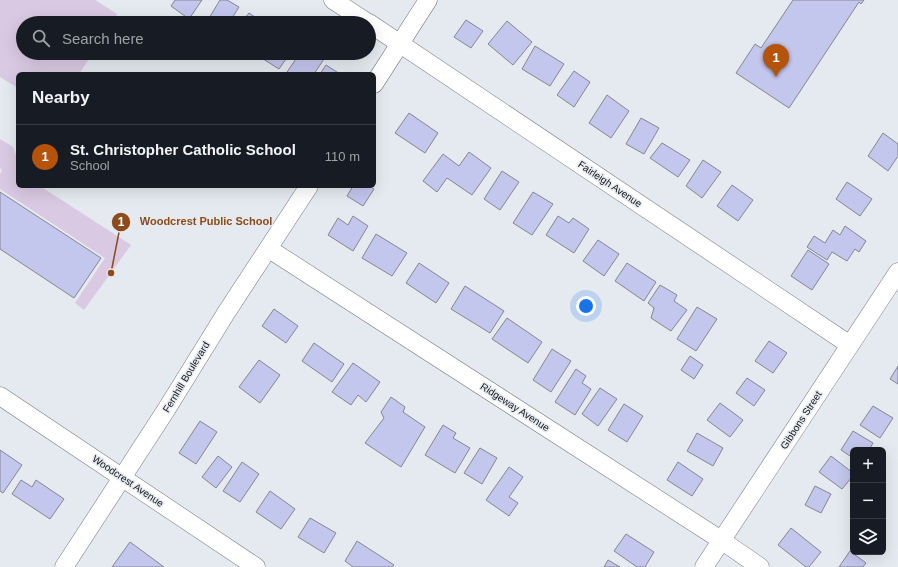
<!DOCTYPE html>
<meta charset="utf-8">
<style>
:root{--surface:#171b24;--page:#20242c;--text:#f1f3f6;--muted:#9ea1a6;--line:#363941;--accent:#b45309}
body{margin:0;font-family:Arial,sans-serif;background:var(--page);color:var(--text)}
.controls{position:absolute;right:12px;bottom:12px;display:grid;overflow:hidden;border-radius:6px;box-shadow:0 4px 16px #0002}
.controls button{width:36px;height:36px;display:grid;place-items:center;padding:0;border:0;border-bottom:1px solid var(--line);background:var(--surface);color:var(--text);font:20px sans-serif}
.you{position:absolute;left:586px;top:306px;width:14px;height:14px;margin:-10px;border:3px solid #fff;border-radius:50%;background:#1a73e8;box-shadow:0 0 0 6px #1a73e833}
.badge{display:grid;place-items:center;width:26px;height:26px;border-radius:50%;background:var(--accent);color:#fff;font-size:13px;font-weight:700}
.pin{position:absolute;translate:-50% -33px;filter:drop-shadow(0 1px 2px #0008)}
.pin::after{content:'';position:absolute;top:21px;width:14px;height:12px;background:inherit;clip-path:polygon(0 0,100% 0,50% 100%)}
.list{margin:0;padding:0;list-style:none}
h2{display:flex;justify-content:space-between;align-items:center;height:52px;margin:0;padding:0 16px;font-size:17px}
h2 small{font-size:13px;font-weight:400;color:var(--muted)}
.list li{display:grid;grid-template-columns:26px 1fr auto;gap:12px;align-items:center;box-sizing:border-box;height:64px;padding:0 16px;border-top:1px solid var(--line)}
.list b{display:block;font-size:15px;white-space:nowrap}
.list p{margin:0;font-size:13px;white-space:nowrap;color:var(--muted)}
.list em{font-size:13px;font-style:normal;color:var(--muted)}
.icon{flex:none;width:22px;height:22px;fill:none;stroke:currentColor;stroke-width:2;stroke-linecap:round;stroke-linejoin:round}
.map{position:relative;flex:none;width:898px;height:567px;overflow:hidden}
.search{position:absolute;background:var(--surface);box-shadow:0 4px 16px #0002;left:16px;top:16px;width:360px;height:44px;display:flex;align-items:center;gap:10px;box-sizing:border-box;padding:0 14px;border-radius:22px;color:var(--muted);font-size:15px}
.panel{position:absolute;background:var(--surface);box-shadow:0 4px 16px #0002;left:16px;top:72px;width:360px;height:116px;border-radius:6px}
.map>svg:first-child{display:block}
</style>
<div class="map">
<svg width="898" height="567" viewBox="0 0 898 567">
<rect width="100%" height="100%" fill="#e5eaf0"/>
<g fill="#d9c9e2">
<polygon points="0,0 95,0 117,14 112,23 23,23 23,53 93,53 79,74 18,74 18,88 0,77"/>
<polygon points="0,139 13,147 18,160 18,186 40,186 131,245 84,310 75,303 105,258 0,189 0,174 2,170 0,168"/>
</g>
<g fill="#c3c6ed" stroke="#86868d">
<polygon points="175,0 202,0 189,19 171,6"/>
<polygon points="220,0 227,0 239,7 229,23 206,23"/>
<polygon points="793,0 864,0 861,4 859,2 789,108 736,73 755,44 761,48"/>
<polygon points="249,13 264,23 241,23"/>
<polygon points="466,20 483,31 471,48 454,37"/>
<polygon points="507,21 532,42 513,65 488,44"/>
<polygon points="535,46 564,64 550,86 522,69"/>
<polygon points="263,53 290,53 279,69 260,57"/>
<polygon points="300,53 323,53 326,56 314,74 290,74 287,72"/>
<polygon points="326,65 340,74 320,74"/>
<polygon points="574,71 590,82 574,107 557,95"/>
<polygon points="607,95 629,111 611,138 589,123"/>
<polygon points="409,113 438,133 425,153 395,133"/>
<polygon points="641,118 659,128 644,154 626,144"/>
<polygon points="883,133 898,144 898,156 888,171 868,156"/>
<polygon points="662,143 690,160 678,177 650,158"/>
<polygon points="469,152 491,168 472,195 447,178 437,192 423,181 443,154 459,166"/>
<polygon points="703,160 721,172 702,198 686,186"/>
<polygon points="502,171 519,182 500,210 484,199"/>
<polygon points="847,182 872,199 860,216 836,199"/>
<polygon points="732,185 753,200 738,221 717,206"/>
<polygon points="353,186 369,186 374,189 363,206 347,196"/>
<polygon points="0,192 101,258 74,298 0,249"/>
<polygon points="533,192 553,204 532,235 513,223"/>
<polygon points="353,216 368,226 353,251 328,235 338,218 348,225"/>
<polygon points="558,216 569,223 573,218 589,229 574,253 546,235"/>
<polygon points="845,226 866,241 859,252 855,249 847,261 832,252 827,260 807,247 814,236 825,243 833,230 840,235"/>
<polygon points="376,234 407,253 392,276 362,258"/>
<polygon points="598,240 619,254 604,276 583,261"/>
<polygon points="808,250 829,264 812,290 791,276"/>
<polygon points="419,263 449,283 436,303 406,283"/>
<polygon points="627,263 656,282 644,301 615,281"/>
<polygon points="660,285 677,295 674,301 687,310 671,331 651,318 654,308 648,303"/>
<polygon points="465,286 504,311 490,333 451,309"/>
<polygon points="697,307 717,319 696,351 677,339"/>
<polygon points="274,309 298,326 286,343 262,326"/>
<polygon points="507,318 542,342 528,363 492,339"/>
<polygon points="769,341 787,353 773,373 755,361"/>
<polygon points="314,343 344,364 332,382 302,361"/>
<polygon points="552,349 571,361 551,392 533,380"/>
<polygon points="690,356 703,365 694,379 681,370"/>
<polygon points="259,360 280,375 260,403 239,387"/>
<polygon points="353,363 380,382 366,402 358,395 351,405 332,392"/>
<polygon points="898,366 898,384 890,379"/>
<polygon points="576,369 586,376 582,383 591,389 575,415 555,402"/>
<polygon points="747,378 765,390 754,406 736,393"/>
<polygon points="600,388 617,399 598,426 582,414"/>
<polygon points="391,397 405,407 403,412 425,427 401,467 365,443 384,418 381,412"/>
<polygon points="720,403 743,420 730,437 707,420"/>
<polygon points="624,404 643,416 627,442 608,430"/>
<polygon points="873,406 893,418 880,438 860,425"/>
<polygon points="200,421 217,432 196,464 179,453"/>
<polygon points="443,425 456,433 453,438 470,448 455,473 425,455"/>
<polygon points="853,431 873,443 869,450 853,450 853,458 841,450"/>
<polygon points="697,433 723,448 713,466 687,451"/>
<polygon points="480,448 497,458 482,484 464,473"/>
<polygon points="0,450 22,465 3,493 0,491"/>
<polygon points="218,456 232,467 216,488 202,477"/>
<polygon points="831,456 853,473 853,476 842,489 819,472"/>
<polygon points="242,462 259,474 240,502 223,491"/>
<polygon points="678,462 703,479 692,496 667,480"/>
<polygon points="509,467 523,477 509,497 518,503 509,516 486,500"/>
<polygon points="21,480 32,487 36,480 64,499 50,519 12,494"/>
<polygon points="815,486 831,494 821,513 805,505"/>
<polygon points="270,491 295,509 281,529 256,512"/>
<polygon points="310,518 336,533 324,553 298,537"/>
<polygon points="791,528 821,552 809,567 806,567 778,545"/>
<polygon points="626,534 654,552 645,567 637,567 614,551"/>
<polygon points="357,541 394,565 392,567 353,567 345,561"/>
<polygon points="130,542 164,567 112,567"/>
<polygon points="850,551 866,563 863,567 839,567"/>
<polygon points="608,560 620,567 604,567"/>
</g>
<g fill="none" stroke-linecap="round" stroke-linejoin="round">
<g stroke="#757a7f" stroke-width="19">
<g id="minor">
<polyline points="333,0 368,23"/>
<polyline points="369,23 850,345"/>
<polyline points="374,84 428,0"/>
<polyline points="269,249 721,540 760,567"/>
<polyline points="0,396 256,567"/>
<polyline points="64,567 166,410 226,313 309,186"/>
<polyline points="704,567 898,272"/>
</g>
</g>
<use href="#minor" stroke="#fff" stroke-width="18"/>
</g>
<g text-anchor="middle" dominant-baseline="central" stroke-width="3" stroke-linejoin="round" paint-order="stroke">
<g font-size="10" fill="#141618" stroke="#e5eaf0">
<text transform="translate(610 184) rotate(34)">Fairleigh Avenue</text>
<text transform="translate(186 377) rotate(-59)">Fernhill Boulevard</text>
<text transform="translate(515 407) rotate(33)">Ridgeway Avenue</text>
<text transform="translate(801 420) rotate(-57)">Gibbons Street</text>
<text transform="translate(128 481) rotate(34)">Woodcrest Avenue</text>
</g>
</g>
<path fill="none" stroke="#8d4a1a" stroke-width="1.5" d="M111 273L121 222"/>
<g fill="#8d4a1a" stroke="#e5eaf0" stroke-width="1.5">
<circle cx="111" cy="273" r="4"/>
<circle cx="121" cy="222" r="10"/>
</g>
<g font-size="12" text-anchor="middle" font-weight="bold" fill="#fff">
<text x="121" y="226">1</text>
</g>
<g font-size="11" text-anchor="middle" font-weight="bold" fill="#8d4a1a" stroke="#e5eaf0" stroke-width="3" stroke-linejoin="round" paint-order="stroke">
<text x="206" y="225">Woodcrest Public School</text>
</g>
</svg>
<div class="controls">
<button>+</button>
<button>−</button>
<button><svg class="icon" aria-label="layers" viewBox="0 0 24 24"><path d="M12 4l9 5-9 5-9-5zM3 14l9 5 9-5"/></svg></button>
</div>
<div class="you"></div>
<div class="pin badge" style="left:776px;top:77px">1</div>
<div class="search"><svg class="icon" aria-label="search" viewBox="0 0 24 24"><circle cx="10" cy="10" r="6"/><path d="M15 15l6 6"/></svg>Search here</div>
<section class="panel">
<h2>Nearby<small></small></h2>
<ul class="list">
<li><span class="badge">1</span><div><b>St. Christopher Catholic School</b><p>School</p></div><em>110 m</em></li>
</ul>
</section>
</div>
